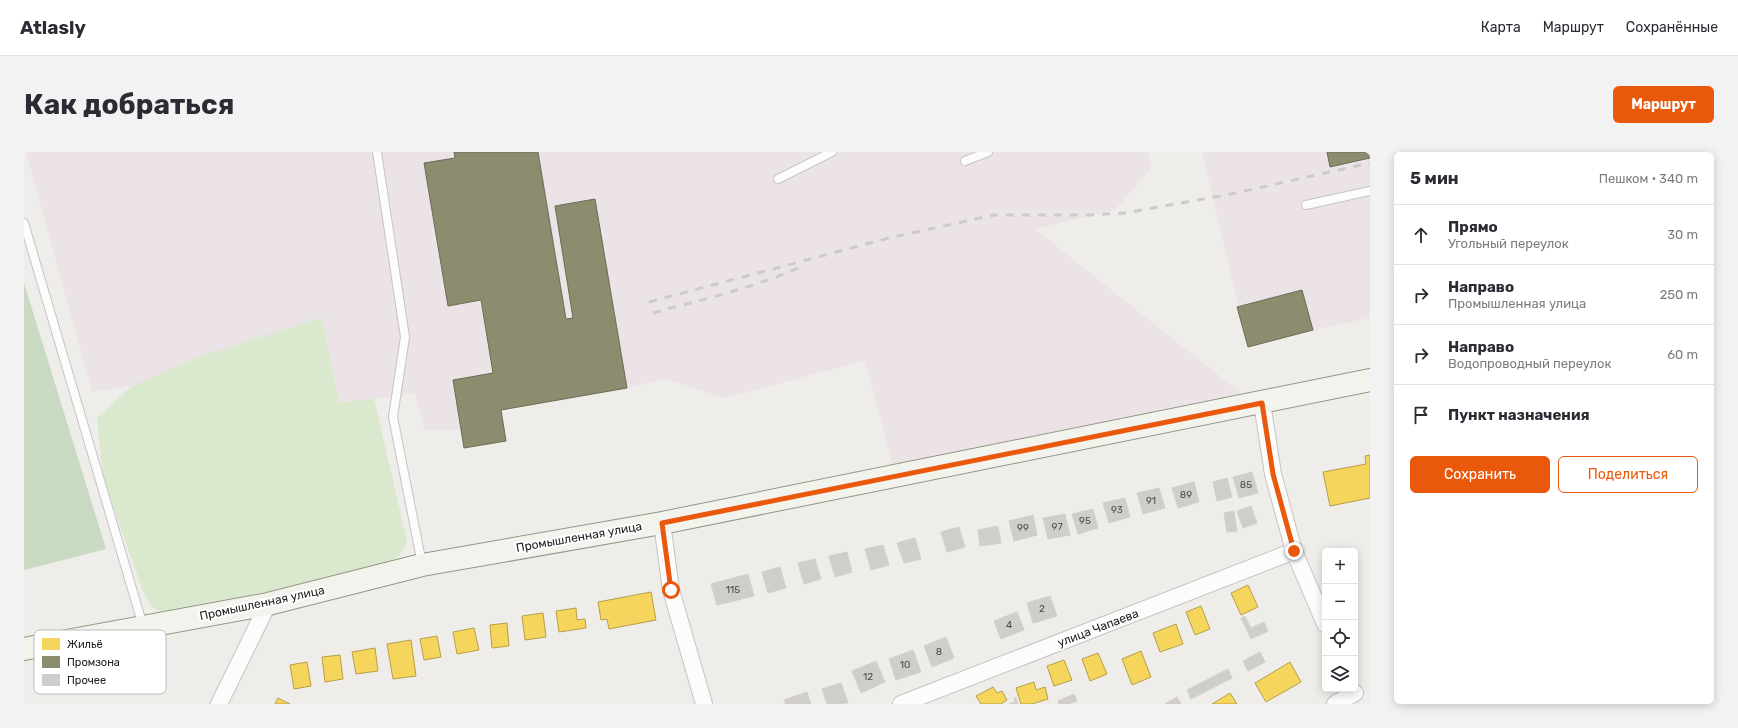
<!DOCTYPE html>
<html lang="ru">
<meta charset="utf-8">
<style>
:root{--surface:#fff;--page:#f2f2f3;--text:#2b2b33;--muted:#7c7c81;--line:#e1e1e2;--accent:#ea580c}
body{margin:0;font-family:Rubik,sans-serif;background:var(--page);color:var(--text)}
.controls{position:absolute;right:12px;bottom:12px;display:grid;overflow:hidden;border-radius:6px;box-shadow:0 2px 10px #0003}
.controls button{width:36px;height:36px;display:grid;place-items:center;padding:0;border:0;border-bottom:1px solid var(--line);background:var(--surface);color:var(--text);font:20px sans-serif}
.stop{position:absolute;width:12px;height:12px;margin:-9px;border:3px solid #ea580c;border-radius:50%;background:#fff}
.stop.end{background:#ea580c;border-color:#fff;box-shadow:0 1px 4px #0008}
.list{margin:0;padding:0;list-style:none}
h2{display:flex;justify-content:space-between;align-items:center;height:52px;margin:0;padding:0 16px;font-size:17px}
h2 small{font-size:13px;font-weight:400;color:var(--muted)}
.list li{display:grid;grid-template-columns:26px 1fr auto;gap:12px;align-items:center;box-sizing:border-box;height:60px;padding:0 16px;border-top:1px solid var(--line)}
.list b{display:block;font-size:15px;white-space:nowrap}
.list p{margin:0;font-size:13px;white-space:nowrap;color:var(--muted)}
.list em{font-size:13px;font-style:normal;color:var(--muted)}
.actions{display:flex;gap:8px;padding:12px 16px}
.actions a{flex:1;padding:9px 0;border:1px solid var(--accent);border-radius:6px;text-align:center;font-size:14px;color:var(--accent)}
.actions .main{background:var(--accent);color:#fff}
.icon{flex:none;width:22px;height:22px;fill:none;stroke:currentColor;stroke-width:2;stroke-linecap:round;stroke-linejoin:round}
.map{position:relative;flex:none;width:1346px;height:552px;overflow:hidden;border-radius:6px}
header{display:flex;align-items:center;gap:24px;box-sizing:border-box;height:56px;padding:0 20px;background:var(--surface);border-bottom:1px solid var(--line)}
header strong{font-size:19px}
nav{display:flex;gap:22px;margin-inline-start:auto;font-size:14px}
.intro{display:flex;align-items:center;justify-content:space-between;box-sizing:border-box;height:96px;padding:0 24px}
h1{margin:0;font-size:28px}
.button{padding:10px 18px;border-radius:6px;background:var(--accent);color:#fff;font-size:14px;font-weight:700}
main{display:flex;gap:24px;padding:0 24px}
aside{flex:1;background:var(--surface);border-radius:6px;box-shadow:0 2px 10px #0003}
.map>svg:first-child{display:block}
</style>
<header>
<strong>Atlasly</strong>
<nav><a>Карта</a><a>Маршрут</a><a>Сохранённые</a></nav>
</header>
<div class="intro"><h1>Как добраться</h1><a class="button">Маршрут</a></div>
<main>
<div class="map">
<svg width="1346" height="552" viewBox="0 0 1346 552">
<rect width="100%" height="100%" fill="#efedea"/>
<g fill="#ece3e7">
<polygon points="2,0 1124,0 1127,16 1091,58 1011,77 1231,252 872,324 841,209 700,246 642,227 603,236 477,257 482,289 440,296 437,277 401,279 391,241 315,251 298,165 169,207 108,234 68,240"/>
<polygon points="1178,0 1346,0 1346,166 1289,178 1224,195"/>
</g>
<polygon fill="#dae8cd" points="298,165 315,251 350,246 383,390 376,403 363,413 232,442 137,460 127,454 118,437 79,325 73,266 108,234 169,207"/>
<polygon fill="#c9dac2" points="0,131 82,397 0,418"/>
<g fill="#f6d55c" stroke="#b69f4a">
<polygon points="1346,303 1346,346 1306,354 1299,320 1342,312 1341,304"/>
<polygon points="1224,433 1234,455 1217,463 1207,441"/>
<polygon points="627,440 632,468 585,477 583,467 577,468 574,450"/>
<polygon points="1177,454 1186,477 1171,483 1162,460"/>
<polygon points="552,456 553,468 561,467 562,476 535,480 532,459"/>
<polygon points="519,461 522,485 501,488 498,464"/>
<polygon points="483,471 485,494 468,496 466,473"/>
<polygon points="1152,472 1159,492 1136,500 1129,481"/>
<polygon points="450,476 455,498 433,502 429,480"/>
<polygon points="413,484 417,505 400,508 396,487"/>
<polygon points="387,488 392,524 369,527 363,492"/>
<polygon points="351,496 354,519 332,522 328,500"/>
<polygon points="1117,499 1127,525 1108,533 1098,507"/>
<polygon points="1074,501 1083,522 1066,529 1058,507"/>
<polygon points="316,503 319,527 301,530 298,505"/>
<polygon points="1040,508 1048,528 1030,534 1023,514"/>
<polygon points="283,510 287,534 270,537 266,513"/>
<polygon points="1266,510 1277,530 1242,550 1231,531"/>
<polygon points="1010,530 1012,538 1021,535 1024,547 1008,552 997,552 992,536"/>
<polygon points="969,535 973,541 978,539 983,548 977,552 957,552 952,544"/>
<polygon points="1206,541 1213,552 1188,552"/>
<polygon points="254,546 266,552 251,552"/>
</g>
<g fill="#8c8c6e" stroke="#6c6c57">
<polygon points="430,0 514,0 542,167 549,166 531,54 571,47 603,236 477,258 482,289 440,296 429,228 469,221 457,148 424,154 400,11 431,6"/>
<polygon points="1303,0 1346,0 1346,6 1306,15"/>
<polygon points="1278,138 1289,178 1224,195 1213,155"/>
</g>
<g fill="#cfcecb" stroke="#d2cfcc">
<polygon points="1228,320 1234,341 1215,346 1209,325"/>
<polygon points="1203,326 1208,345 1193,349 1189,330"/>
<polygon points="1170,330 1175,350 1154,356 1148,336"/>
<polygon points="1135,336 1141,356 1119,362 1113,341"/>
<polygon points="1101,346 1106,365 1085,371 1079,351"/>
<polygon points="1227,354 1233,371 1219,376 1213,359"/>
<polygon points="1069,357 1074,376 1054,382 1048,362"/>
<polygon points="1210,359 1213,379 1203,380 1200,361"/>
<polygon points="1041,362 1046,383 1024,387 1019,366"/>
<polygon points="1009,363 1013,383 990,389 985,369"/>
<polygon points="974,374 977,391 956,394 954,378"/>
<polygon points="935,375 941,395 923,400 917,380"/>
<polygon points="891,386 897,407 880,411 873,391"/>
<polygon points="859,393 865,413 847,418 841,397"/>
<polygon points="823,400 828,420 811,425 805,404"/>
<polygon points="791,407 797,427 780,432 774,411"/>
<polygon points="756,415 762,436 744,441 738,420"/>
<polygon points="724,422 730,444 693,453 687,432"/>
<polygon points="1026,444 1033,464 1009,471 1003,451"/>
<polygon points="993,460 1000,478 977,487 970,469"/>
<polygon points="1221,464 1227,476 1240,470 1244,479 1227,487 1217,466"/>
<polygon points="922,485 930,506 908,515 900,494"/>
<polygon points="889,498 897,520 872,528 865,507"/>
<polygon points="1236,500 1241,510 1224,519 1219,509"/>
<polygon points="852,509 861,530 837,541 828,519"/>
<polygon points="1204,517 1208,526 1167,547 1163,538"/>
<polygon points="817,531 824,551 803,552 798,537"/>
<polygon points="783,540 787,552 762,552 760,548"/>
<polygon points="1050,542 1053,549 1045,552 1035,552 1034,549"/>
<polygon points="1153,545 1157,552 1141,552"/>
<polygon points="990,546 992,546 994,552 985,552 991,550"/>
</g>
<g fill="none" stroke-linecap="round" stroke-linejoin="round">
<g stroke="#c5c4c2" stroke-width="10">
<g id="lane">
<polyline points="353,0 381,185 369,265 398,412"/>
<polyline points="941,9 964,0"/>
<polyline points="754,27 808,0"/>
<polyline points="1282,53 1346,39"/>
<polyline points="0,71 119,474"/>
</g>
</g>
<g stroke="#c5c4c2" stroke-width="18">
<g id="street">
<polyline points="1238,251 1249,322 1270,399 1301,472"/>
<polyline points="638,371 647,438 680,552"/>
<polyline points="195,552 244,452"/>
<polyline points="877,552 1270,399"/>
<polyline points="1311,552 1331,541"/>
</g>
</g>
<g stroke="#949784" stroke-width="24">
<polyline id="secondary" points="0,497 244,452 398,413 638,371 1346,228"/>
</g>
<use href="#lane" stroke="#fdfcfc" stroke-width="8"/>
<use href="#street" stroke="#fdfcfc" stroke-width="16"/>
<use href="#secondary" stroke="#f2f3ed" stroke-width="22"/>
<g stroke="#cbcbcb" stroke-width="3" stroke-dasharray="8 8" stroke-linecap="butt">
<polyline points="625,150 865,86 970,63 1067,63 1101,61 1207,42 1346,11"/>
<path d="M629 161C679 147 731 136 778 114"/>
</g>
</g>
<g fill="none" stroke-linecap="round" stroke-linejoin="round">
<polyline stroke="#ea580c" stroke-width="5" points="647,438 638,371 1238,251 1249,322 1270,399"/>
</g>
<g text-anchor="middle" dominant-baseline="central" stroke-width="4" stroke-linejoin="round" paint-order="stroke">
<g font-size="10" fill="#4c4c4c">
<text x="1222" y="333">85</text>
<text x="1162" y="343">89</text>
<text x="1127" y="349">91</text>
<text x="1093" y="358">93</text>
<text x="1061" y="369">95</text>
<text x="1033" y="375">97</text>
<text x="999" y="376">99</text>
<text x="709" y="438">115</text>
<text x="1018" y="457">2</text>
<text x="985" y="473">4</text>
<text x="915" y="500">8</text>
<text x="881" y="513">10</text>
<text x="844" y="525">12</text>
</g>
<g font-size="12" fill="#212121" stroke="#fff">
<text transform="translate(555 385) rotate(-10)">Промышленная улица</text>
<text transform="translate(238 451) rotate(-12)">Промышленная улица</text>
<text transform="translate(1074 476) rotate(-21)">улица Чапаева</text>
</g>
</g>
<rect x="10" y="478" width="132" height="64" rx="6" fill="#fff" stroke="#bcbcbc" stroke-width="1"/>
<rect x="18" y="486" width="18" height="12" fill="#f6d55c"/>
<rect x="18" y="504" width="18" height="12" fill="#8c8c6e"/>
<rect x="18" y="522" width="18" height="12" fill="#cfcecb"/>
<g font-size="11" fill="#212121">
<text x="43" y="496">Жильё</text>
<text x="43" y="514">Промзона</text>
<text x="43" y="532">Прочее</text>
</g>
</svg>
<div class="controls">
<button>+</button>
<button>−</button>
<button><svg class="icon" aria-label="locate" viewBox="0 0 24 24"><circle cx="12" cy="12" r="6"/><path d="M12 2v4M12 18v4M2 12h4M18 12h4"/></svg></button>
<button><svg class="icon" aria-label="layers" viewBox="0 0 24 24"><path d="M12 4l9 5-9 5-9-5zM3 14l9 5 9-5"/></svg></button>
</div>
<div class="stop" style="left:647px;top:438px"></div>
<div class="stop end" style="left:1270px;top:399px"></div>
</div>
<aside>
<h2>5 мин<small>Пешком · 340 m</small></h2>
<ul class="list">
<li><svg class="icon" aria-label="ahead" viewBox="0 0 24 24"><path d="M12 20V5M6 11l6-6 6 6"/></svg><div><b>Прямо</b><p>Угольный переулок</p></div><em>30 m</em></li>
<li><svg class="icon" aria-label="right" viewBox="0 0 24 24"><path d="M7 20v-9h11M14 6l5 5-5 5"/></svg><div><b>Направо</b><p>Промышленная улица</p></div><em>250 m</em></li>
<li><svg class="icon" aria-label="right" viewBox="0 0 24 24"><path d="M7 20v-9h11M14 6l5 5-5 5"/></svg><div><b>Направо</b><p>Водопроводный переулок</p></div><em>60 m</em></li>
<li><svg class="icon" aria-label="arrive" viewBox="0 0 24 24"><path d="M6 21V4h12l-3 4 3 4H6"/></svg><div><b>Пункт назначения</b></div></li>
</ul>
<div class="actions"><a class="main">Сохранить</a><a>Поделиться</a></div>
</aside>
</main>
